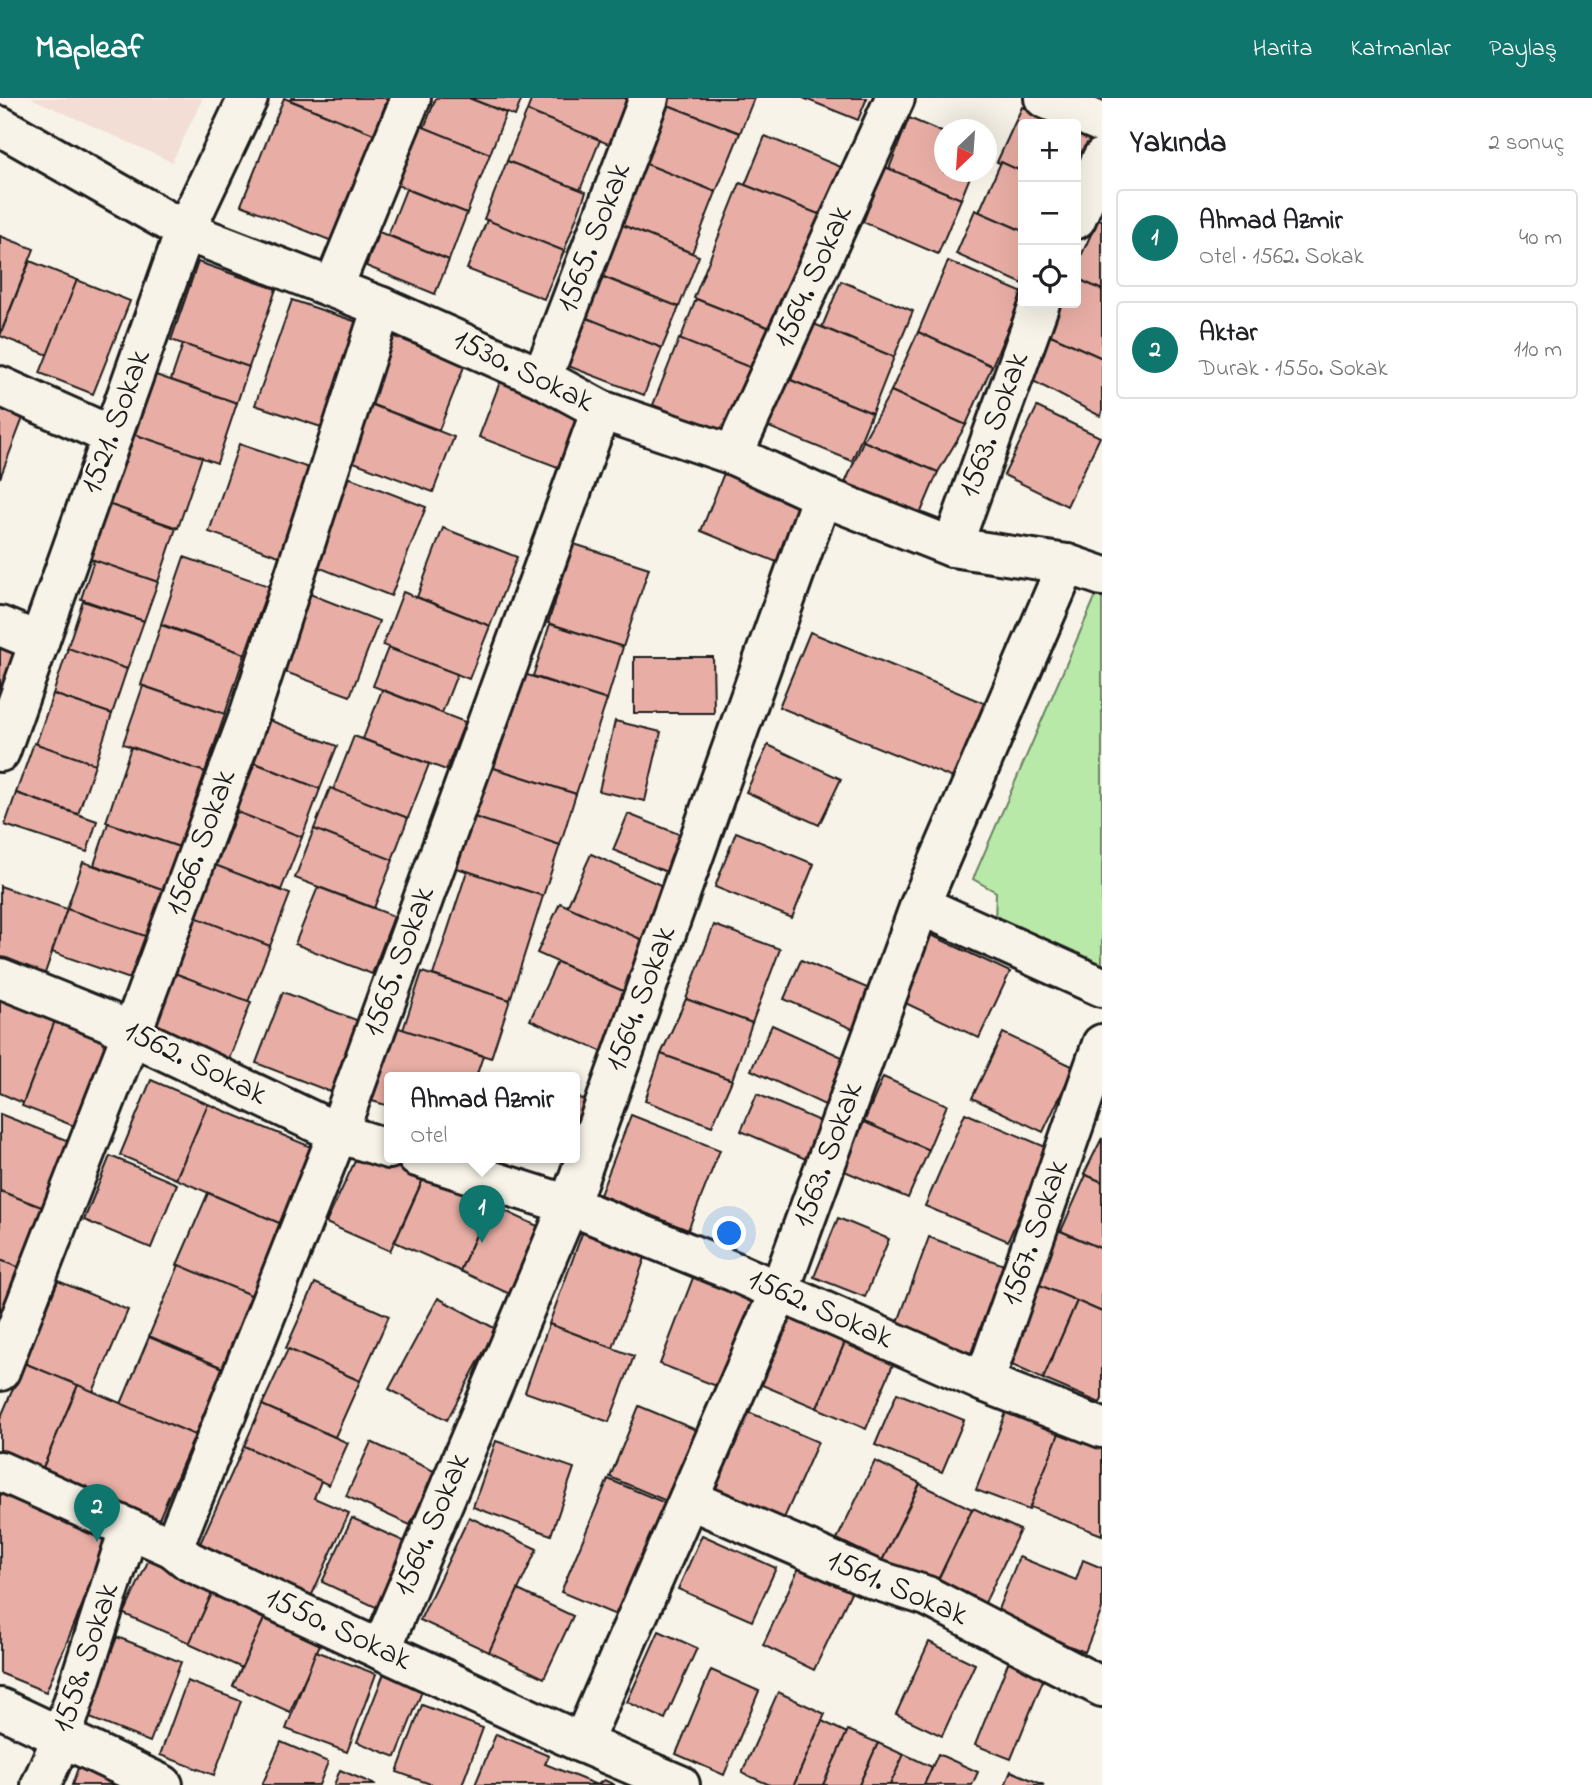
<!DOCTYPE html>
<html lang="tr">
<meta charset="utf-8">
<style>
:root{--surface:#fff;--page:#f2f2f2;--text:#202124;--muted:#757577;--line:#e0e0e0;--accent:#0f766e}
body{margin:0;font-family:"Indie Flower",sans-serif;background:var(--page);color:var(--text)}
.controls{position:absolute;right:21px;top:21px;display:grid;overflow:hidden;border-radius:7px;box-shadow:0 7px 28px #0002}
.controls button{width:63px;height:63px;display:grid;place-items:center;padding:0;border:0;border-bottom:2px solid var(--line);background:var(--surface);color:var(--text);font:35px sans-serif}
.compass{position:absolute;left:934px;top:21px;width:63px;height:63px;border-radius:50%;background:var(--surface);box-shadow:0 7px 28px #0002;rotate:205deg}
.you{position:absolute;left:730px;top:1136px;width:24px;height:24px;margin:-18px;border:5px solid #fff;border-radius:50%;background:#1a73e8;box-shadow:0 0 0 10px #1a73e833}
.badge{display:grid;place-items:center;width:46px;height:46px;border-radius:50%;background:var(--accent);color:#fff;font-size:23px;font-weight:700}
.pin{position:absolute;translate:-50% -58px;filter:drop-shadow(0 2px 4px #0008)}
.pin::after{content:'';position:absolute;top:37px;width:24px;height:21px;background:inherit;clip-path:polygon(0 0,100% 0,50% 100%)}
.popup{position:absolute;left:384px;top:974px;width:196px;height:91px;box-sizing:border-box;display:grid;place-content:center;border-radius:7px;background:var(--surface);filter:drop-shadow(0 2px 5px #0005);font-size:23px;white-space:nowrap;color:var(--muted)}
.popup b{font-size:26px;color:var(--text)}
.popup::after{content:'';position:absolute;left:50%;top:100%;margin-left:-14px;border:14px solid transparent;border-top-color:var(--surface)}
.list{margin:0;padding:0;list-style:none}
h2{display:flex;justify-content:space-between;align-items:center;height:91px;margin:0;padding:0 28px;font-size:30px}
h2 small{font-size:23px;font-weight:400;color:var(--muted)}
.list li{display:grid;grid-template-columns:46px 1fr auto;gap:21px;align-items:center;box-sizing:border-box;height:98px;margin:0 14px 14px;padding:0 14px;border:2px solid var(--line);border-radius:7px}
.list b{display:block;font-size:26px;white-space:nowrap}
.list p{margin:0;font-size:23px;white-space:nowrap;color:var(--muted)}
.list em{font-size:23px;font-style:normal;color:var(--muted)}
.icon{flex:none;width:38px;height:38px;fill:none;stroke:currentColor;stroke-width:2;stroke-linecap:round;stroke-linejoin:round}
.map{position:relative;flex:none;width:1102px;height:1687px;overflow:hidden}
header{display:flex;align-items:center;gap:42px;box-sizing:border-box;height:98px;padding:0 35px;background:var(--accent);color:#fff}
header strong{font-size:33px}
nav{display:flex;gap:38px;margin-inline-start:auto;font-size:24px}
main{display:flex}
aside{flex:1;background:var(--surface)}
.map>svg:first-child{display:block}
</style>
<header>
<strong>Mapleaf</strong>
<nav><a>Harita</a><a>Katmanlar</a><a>Paylaş</a></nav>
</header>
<main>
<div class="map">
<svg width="1102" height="1687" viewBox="0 0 1102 1687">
<rect width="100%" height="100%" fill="#f7f3e8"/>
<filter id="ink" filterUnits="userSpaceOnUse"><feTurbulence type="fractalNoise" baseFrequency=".0143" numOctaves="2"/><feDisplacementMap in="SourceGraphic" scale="14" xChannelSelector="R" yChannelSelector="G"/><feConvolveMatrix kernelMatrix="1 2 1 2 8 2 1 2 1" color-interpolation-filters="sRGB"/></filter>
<g filter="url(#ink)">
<polygon fill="#f2ded4" points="31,0 203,0 172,64"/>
<polygon fill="#b9e9a9" stroke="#6a8262" stroke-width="2" points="1097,495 1102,498 1102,877 995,824 996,794 973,781"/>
<g fill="#e8aea5" stroke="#1c1c1c" stroke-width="2">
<polygon points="284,0 374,36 332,143 241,107"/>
<polygon points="291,0 388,0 374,36 290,2"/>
<polygon points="436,0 469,0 506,15 490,56 424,30"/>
<polygon points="469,0 522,0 515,18"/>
<polygon points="532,0 630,0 611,47 527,13"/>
<polygon points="661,0 754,0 740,35 660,4"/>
<polygon points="803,0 867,0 858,22"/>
<polygon points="660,4 740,35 716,94 636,62"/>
<polygon points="1022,9 1062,26 1023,26 1023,74 997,64"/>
<polygon points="527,13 600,42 580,92 507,63"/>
<polygon points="909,20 944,35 944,74 972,74 961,101 889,71"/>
<polygon points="421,28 490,56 467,115 397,87"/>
<polygon points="1076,32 1096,41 1076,85"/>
<polygon points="765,38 841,69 821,117 745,87"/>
<polygon points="507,63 586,94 564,153 484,121"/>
<polygon points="639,63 716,94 692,155 614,124"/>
<polygon points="1001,64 1023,74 1023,133 979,114"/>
<polygon points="885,69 961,101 938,156 863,124"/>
<polygon points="740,85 821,117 775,232 694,200"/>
<polygon points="406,91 467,115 449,162 388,137"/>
<polygon points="975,112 1023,133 1023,186 956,156"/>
<polygon points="1098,121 1102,122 1102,192 1076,180 1076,169"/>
<polygon points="487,122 564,153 544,201 467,171"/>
<polygon points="615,124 699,158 679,209 594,175"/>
<polygon points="379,134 449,162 435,196 366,168"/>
<polygon points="0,138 34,151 0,237"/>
<polygon points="30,163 77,182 48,257 0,238"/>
<polygon points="948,163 1023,195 992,268 918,234"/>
<polygon points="198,164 276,191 249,269 171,242"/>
<polygon points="598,177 679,209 662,250 581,218"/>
<polygon points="1076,180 1102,192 1102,260 1046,235 1059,205 1076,205"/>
<polygon points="77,182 130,203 93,296 40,275"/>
<polygon points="841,183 913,213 894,259 822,229"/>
<polygon points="696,201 775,232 759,273 680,242"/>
<polygon points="292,202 363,226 327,331 255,307"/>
<polygon points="587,220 662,250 644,297 568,268"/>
<polygon points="814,226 894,259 872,315 791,282"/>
<polygon points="918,234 992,268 966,327 891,293"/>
<polygon points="1046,235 1102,260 1102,315 1100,318 1033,283"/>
<polygon points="388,236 465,266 439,332 362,303"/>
<polygon points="679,241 759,273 732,338 653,307"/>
<polygon points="183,246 249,269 237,305 171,282"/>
<polygon points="153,276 237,305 217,365 133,336"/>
<polygon points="783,279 872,315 852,363 764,327"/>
<polygon points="500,284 583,317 563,371 479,339"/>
<polygon points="891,293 966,327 938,374 863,343"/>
<polygon points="0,302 26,312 0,380"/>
<polygon points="365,304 454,339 433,394 343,360"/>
<polygon points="1037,309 1100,339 1067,408 1004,377"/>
<polygon points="127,334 202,359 178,430 102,404"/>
<polygon points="863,343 938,374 918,421 843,390"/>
<polygon points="239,346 312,371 282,459 209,434"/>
<polygon points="726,370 810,404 784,467 701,433"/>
<polygon points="348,379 426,409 391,498 313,467"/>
<polygon points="102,404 176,430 158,484 84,459"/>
<polygon points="443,430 517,459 490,528 417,499"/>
<polygon points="574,446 649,470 623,549 548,525"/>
<polygon points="184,459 269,488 245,556 161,526"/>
<polygon points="94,462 158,484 144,523 81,501"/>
<polygon points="403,494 490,528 469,581 383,547"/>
<polygon points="310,496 379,523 350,598 280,572"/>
<polygon points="83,503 144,523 127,571 67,551"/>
<polygon points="550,526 623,549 607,602 533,578"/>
<polygon points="161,527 245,556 225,616 141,587"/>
<polygon points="810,534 984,605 953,680 779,609"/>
<polygon points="0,540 17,546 0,594"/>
<polygon points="68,550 127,571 112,616 53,596"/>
<polygon points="388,550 457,576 442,615 373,588"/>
<polygon points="634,559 713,559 714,615 634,615"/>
<polygon points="524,576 607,602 576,696 494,670"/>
<polygon points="143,588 225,616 205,674 123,646"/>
<polygon points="382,592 465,624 446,672 363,641"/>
<polygon points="53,596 112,616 95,666 36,646"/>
<polygon points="269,622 337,648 320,691 253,664"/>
<polygon points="615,623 661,634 645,703 599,693"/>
<polygon points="354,638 429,666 408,720 333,692"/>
<polygon points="34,645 95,666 78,716 16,695"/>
<polygon points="768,647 841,681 819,727 746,694"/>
<polygon points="131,649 205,674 179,749 106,724"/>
<polygon points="255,665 320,691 302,739 236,714"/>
<polygon points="484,667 576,696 560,747 467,717"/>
<polygon points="330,690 408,720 392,762 314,731"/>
<polygon points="16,695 97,723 87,754 5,727"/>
<polygon points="237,714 302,739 281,792 216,768"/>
<polygon points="628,716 689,740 674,777 613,752"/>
<polygon points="474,719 560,747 543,798 457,770"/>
<polygon points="108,725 179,749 165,792 94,767"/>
<polygon points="314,731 393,762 374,810 295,780"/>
<polygon points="736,734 814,766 792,820 715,789"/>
<polygon points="591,756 665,789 641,842 567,809"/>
<polygon points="83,764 165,792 148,839 67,811"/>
<polygon points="215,767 290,796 270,848 195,820"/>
<polygon points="467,773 543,798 510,902 433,877"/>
<polygon points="0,788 67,811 44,878 0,863"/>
<polygon points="318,789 394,818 372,876 295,846"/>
<polygon points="560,805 654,847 632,897 537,855"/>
<polygon points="67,811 148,839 133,882 52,854"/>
<polygon points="190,817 270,848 248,904 169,873"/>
<polygon points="714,827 780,851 752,925 686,901"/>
<polygon points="927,835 1010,874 979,940 897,901"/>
<polygon points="801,862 879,895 862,935 784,901"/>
<polygon points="557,864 632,897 605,955 530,922"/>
<polygon points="169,873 251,904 229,961 147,930"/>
<polygon points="422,874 510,902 491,960 403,932"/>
<polygon points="283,894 359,923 331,994 256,965"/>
<polygon points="0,901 55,923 23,1005 0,995"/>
<polygon points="686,901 752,925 732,982 661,956"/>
<polygon points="55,923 115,946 82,1031 22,1008"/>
<polygon points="772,927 853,964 831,1010 751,972"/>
<polygon points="396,929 483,958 476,979 389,979 389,1008 372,1003"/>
<polygon points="1003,935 1074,969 1043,1034 972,1000"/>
<polygon points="661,956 732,982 712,1028 645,1003"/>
<polygon points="883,979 947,1007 928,1052 864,1024"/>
<polygon points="151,982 208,1006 176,1081 120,1057"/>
<polygon points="757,996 824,1025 808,1062 741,1033"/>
<polygon points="575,998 597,1008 575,1057"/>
<polygon points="208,1006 316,1051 284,1127 176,1081"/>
<polygon points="965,1015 1048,1050 1008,1143 925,1108"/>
<polygon points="0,1016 74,1045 49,1112 0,1093"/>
<polygon points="631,1017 720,1052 688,1132 600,1097"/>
<polygon points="864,1024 929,1052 908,1100 842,1072"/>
<polygon points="1102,1040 1102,1084 1084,1076"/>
<polygon points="362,1048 425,1077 390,1153 326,1125"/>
<polygon points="110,1058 177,1086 151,1150 84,1122"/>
<polygon points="425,1077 490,1106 460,1173 395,1144"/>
<polygon points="1086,1077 1102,1084 1102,1151 1061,1133"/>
<polygon points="0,1093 49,1112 25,1172 0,1162"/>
<polygon points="208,1095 284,1127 253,1198 177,1167"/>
<polygon points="490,1106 544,1131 514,1198 460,1173"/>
<polygon points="838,1120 889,1141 865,1199 814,1179"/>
<polygon points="1058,1132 1102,1151 1102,1214 1035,1185"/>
<polygon points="583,1133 646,1157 613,1250 549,1226"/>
<polygon points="929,1139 1004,1167 971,1255 897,1227"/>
<polygon points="0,1162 25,1172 7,1219 0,1216"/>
<polygon points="179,1167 253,1198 223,1270 149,1238"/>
<polygon points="696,1172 761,1197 724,1291 660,1266"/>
<polygon points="58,1183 128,1212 93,1294 24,1265"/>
<polygon points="315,1185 389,1218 360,1283 286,1250"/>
<polygon points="1035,1185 1077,1203 1043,1281 1001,1262"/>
<polygon points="438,1200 496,1231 447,1322 389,1291"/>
<polygon points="1077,1203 1102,1214 1102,1301 1100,1305 1043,1281"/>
<polygon points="794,1213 848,1237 817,1310 762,1287"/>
<polygon points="549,1226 634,1258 609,1324 525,1294"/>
<polygon points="848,1237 897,1257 866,1331 817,1310"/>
<polygon points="149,1239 223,1270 195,1337 121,1306"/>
<polygon points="288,1251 360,1283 335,1339 262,1307"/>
<polygon points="24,1265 78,1287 39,1379 0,1362 0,1321"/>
<polygon points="78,1287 195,1337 156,1428 39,1379"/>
<polygon points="897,1295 964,1322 942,1374 875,1347"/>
<polygon points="262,1307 348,1345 329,1387 244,1348"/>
<polygon points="1009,1307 1062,1328 1029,1412 976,1392"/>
<polygon points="639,1308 706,1336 676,1407 610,1379"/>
<polygon points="746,1313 818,1344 781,1427 709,1396"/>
<polygon points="1062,1328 1102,1344 1102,1437 1030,1409"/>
<polygon points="496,1343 574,1370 551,1437 473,1409"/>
<polygon points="371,1344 436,1374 410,1427 346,1398"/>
<polygon points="244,1348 321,1383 314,1400 349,1415 310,1501 198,1450"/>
<polygon points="875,1363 920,1385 882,1463 837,1441"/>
<polygon points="608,1381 670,1407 623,1520 561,1494"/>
<polygon points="920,1386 972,1411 935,1488 882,1463"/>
<polygon points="0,1395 110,1441 46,1594 0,1575"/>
<polygon points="973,1410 1020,1432 982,1511 935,1488"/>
<polygon points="469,1419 537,1451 489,1554 420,1522"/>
<polygon points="352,1420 410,1446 380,1511 322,1484"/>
<polygon points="702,1437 776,1470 752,1523 678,1491"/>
<polygon points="1019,1459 1076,1482 1083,1462 1102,1470 1102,1511 1085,1554 995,1519"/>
<polygon points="149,1461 214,1491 190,1545 124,1516"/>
<polygon points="802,1463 854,1488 814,1572 763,1547"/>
<polygon points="214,1491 266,1517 242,1570 189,1546"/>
<polygon points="518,1492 573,1518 544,1580 489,1554"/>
<polygon points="266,1517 322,1542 290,1614 233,1588"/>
<polygon points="659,1533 697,1550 665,1621 627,1604"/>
<polygon points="117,1539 181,1564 150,1644 85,1618"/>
<polygon points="929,1544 975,1566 942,1638 896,1616"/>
<polygon points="316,1553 376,1576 347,1654 286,1631"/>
<polygon points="1010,1560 1046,1575 1011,1661 975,1647"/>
<polygon points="711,1572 759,1593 724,1677 676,1656"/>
<polygon points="385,1573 424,1588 396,1659 357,1644"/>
<polygon points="187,1583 241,1603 214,1677 160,1657"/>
<polygon points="778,1594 825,1616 794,1687 770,1687 742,1675"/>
<polygon points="422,1607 483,1630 462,1687 433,1687 397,1674"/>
<polygon points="822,1623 847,1635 823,1687 794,1687"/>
<polygon points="848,1632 878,1645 859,1687 823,1687"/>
<polygon points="496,1636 549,1658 545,1666 597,1687 604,1682 615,1687 475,1687"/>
<polygon points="281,1644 328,1664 319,1687 262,1687"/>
<polygon points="878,1645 904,1657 890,1687 859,1687"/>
<polygon points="904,1656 932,1669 924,1687 890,1687"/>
<polygon points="938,1656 978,1674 972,1687 924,1687"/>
<polygon points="79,1667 136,1687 72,1687"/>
<polygon points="340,1672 376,1687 334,1687"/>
<polygon points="1011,1673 1044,1687 1005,1687"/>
</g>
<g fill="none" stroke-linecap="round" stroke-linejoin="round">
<g stroke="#1c1c1c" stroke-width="44">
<g id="minor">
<polyline points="1044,0 1102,25"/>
<polyline points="0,28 185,133 382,209 542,280 601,312 733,357 822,398 952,449 1067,466 1102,478"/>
<polyline points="1076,121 1102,60"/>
<polyline points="333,190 411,0"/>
<polyline points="542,280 649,0"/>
<polyline points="0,288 112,338"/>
<polyline points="733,357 895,0"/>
<polyline points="952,449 1040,205"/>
<polyline points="0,528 39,544"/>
<polyline points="0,654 185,133 248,0"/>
<polyline points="920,807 1102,889"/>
<polyline points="0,880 110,924 131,937 338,1035 389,1051"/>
<polyline points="417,1059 569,1107 735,1174 984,1284 1102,1330"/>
<polyline points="0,1273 131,937 249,618 382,209"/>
<polyline points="984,1284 1102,946"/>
<polyline points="689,1401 876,1482 927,1498 1102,1589"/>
<polyline points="173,1450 338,1035 601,312"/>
<polyline points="381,1552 569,1107 822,398"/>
<polyline points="0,1610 163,1687"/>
<polyline points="582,1645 779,1194 920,807 1067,466"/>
<polyline points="41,1687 62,1639 129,1431"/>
</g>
</g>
<g stroke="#1c1c1c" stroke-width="44">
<polyline id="tertiary" points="0,1373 173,1450 189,1463 582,1645 680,1687"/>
</g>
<use href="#minor" stroke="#f7f3e8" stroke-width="38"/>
<use href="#tertiary" stroke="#f7f3e8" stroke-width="38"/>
</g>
</g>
<g text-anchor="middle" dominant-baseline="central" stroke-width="5" stroke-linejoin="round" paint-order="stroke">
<g font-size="32" fill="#1c1c1c" stroke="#f7f3e8">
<text transform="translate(595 140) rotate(-69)">1565. Sokak</text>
<text transform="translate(814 179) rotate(-66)">1564. Sokak</text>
<text transform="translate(523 274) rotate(26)">1530. Sokak</text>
<text transform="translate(117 324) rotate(-70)">1521. Sokak</text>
<text transform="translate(995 327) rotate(-70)">1563. Sokak</text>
<text transform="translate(202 745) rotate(-70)">1566. Sokak</text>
<text transform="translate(400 864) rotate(-70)">1565. Sokak</text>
<text transform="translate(642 901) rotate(-70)">1564. Sokak</text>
<text transform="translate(195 966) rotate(26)">1562. Sokak</text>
<text transform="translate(829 1057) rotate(-70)">1563. Sokak</text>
<text transform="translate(1036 1135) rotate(-71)">1567. Sokak</text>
<text transform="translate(820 1212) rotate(24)">1562. Sokak</text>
<text transform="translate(433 1427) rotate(-67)">1564. Sokak</text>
<text transform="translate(897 1491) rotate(23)">1561. Sokak</text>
<text transform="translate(338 1532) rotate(25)">1550. Sokak</text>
<text transform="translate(87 1560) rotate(-72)">1558. Sokak</text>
</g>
</g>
</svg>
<div class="controls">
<button>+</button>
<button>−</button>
<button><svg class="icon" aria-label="locate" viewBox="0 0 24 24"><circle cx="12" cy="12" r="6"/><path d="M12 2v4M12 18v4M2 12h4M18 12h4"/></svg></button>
</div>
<svg class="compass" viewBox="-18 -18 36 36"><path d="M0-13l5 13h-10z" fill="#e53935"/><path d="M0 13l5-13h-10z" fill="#757577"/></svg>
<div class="you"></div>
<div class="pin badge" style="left:482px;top:1145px">1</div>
<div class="popup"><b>Ahmad Azmir</b>Otel</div>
<div class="pin badge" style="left:97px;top:1444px">2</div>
</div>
<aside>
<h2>Yakında<small>2 sonuç</small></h2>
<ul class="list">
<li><span class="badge">1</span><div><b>Ahmad Azmir</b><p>Otel · 1562. Sokak</p></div><em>40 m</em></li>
<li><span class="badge">2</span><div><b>Aktar</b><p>Durak · 1550. Sokak</p></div><em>110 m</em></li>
</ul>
</aside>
</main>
